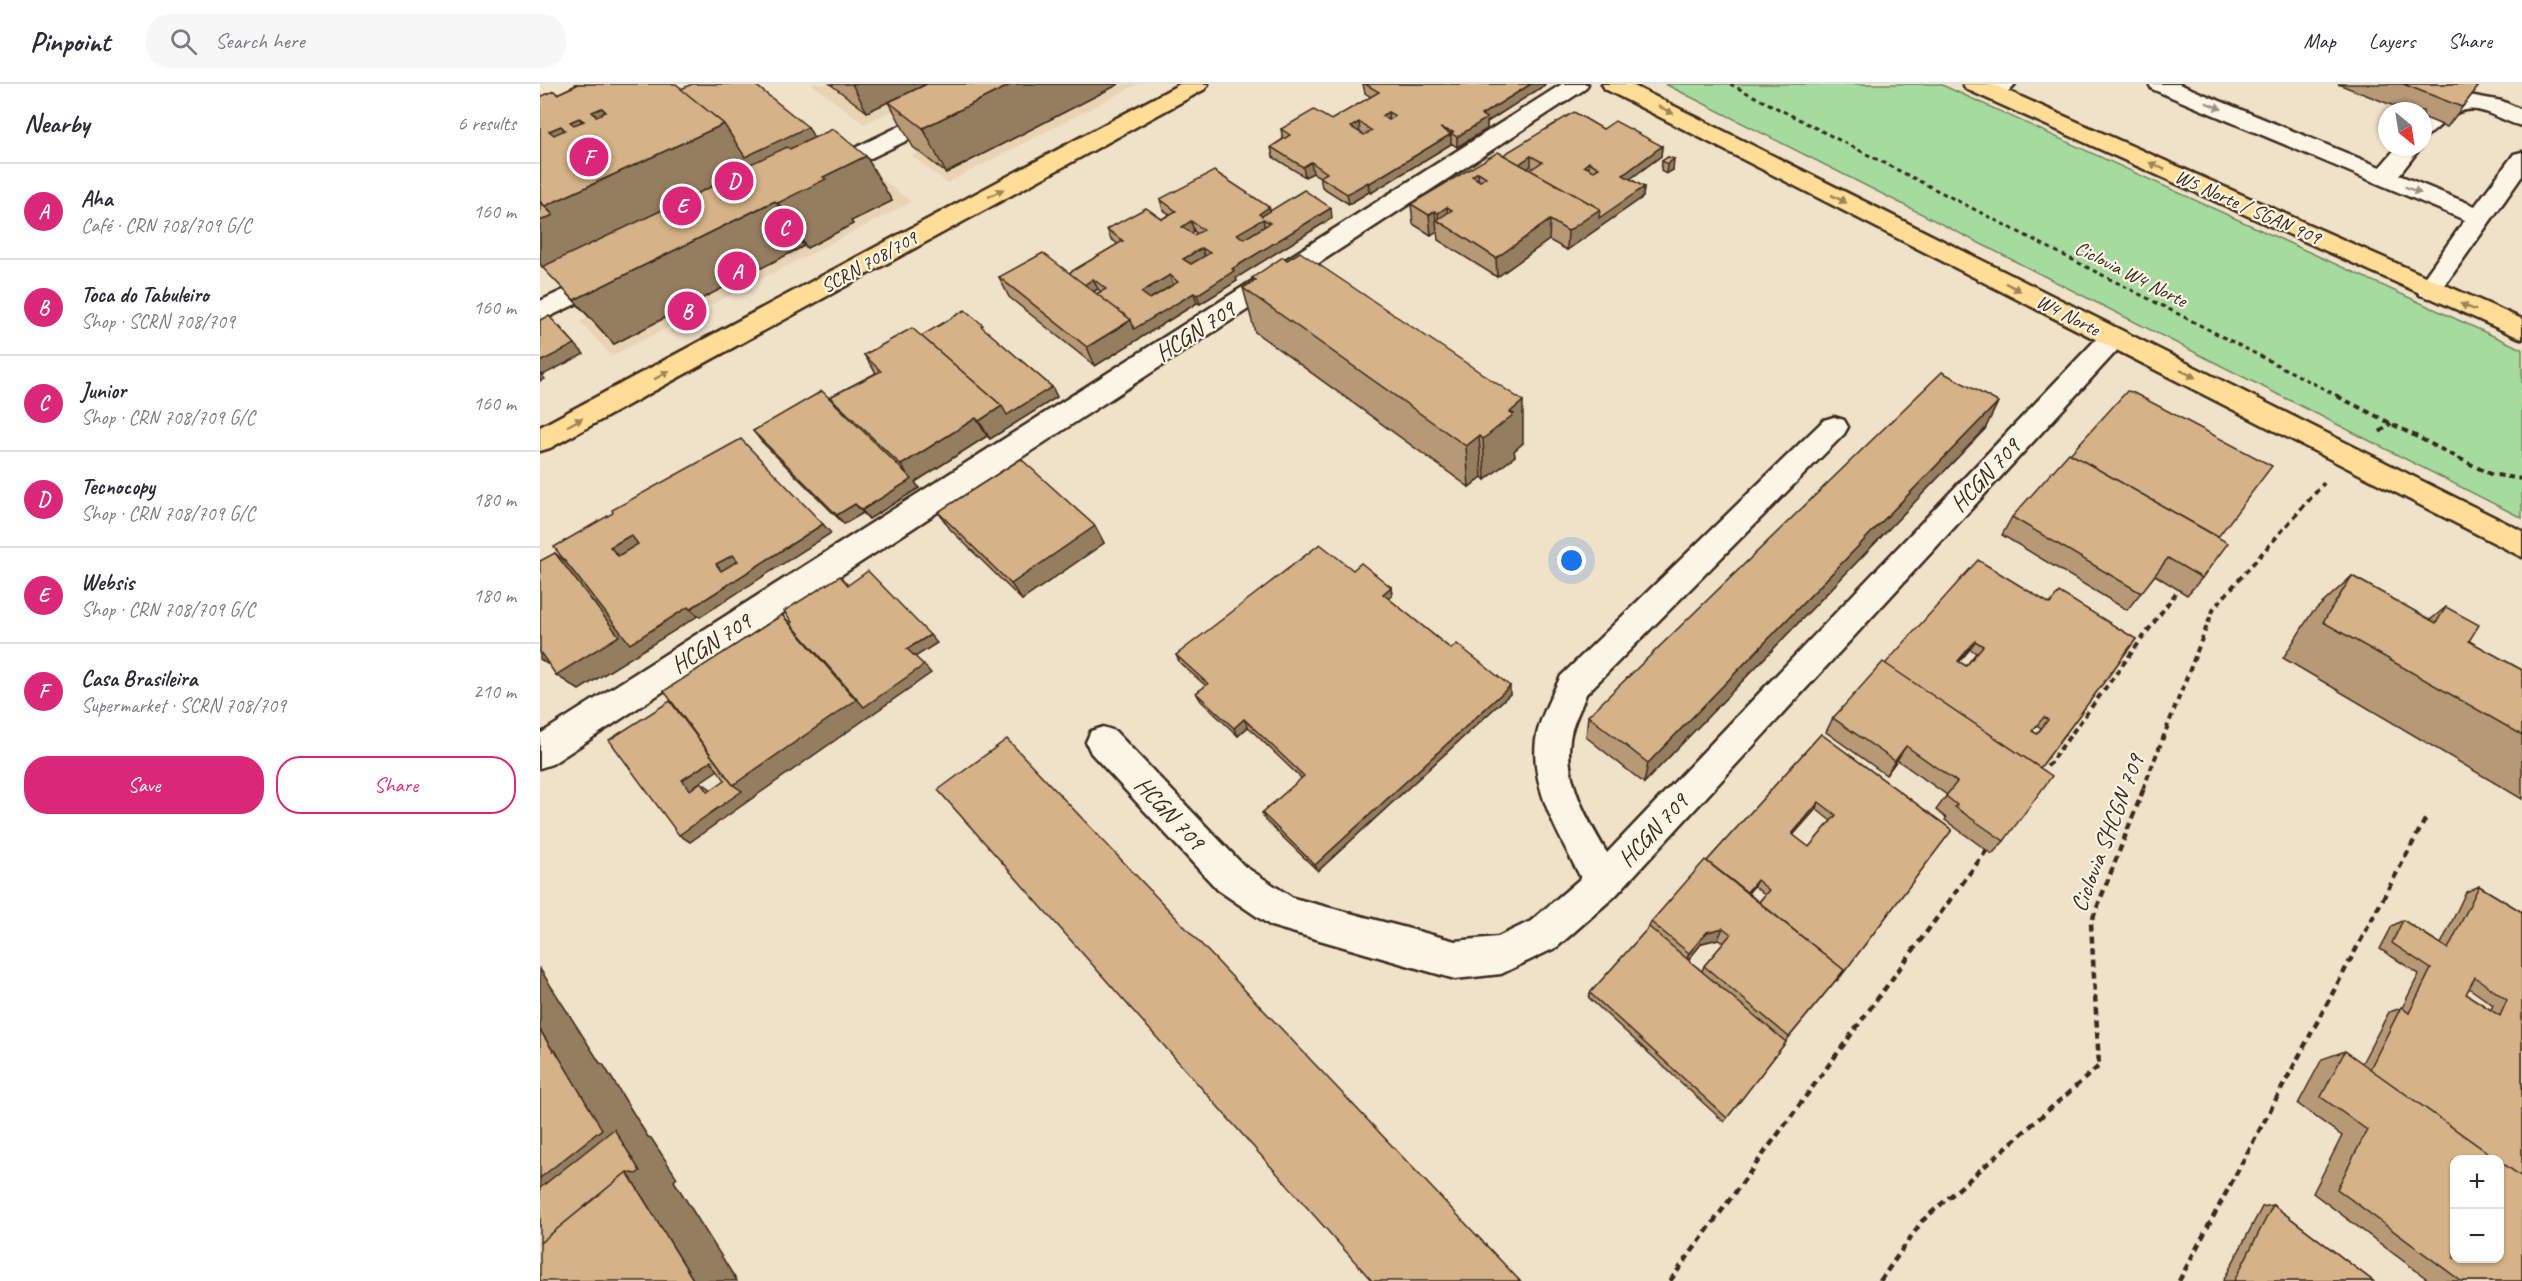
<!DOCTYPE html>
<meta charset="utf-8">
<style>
:root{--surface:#fff;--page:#f7f7f7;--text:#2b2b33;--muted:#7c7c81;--line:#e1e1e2;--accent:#db2777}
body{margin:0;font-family:Caveat,sans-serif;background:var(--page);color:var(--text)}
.controls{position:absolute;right:18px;bottom:18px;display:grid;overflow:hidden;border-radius:12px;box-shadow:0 2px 4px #0004}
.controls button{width:54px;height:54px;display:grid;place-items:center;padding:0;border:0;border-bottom:2px solid var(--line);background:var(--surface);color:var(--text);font:30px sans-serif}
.compass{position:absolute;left:1838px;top:18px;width:54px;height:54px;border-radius:50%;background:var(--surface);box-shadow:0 2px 4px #0004;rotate:150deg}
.you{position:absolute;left:1032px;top:477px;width:21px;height:21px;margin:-15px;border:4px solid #fff;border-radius:50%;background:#1a73e8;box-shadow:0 0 0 9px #1a73e833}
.badge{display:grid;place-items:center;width:39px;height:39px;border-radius:50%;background:var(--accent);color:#fff;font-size:20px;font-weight:700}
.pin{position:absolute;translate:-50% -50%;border:3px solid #fff;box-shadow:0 2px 6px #0006}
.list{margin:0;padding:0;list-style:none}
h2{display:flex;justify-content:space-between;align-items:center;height:78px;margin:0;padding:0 24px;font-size:26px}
h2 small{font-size:20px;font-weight:400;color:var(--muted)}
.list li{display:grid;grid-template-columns:39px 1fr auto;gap:18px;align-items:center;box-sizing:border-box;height:96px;padding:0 24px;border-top:2px solid var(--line)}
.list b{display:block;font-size:22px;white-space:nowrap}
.list p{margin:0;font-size:20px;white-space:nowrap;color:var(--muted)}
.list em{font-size:20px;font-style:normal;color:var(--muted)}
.actions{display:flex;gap:12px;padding:18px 24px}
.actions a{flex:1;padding:14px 0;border:2px solid var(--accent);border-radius:24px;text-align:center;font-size:21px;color:var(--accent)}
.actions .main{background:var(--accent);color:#fff}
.icon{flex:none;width:33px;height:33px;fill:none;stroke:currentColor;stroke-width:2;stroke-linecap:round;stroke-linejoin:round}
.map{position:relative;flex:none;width:1982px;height:1197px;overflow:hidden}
header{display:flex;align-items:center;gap:36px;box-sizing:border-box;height:84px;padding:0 30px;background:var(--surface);border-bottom:2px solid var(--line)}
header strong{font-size:28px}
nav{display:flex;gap:33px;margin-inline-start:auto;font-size:21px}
.search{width:420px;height:54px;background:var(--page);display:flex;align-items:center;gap:15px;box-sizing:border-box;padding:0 21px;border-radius:24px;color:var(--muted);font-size:22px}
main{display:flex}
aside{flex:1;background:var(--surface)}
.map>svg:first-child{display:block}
</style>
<header>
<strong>Pinpoint</strong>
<div class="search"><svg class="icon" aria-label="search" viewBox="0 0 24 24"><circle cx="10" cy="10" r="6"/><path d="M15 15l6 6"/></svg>Search here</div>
<nav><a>Map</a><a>Layers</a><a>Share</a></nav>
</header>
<main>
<aside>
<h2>Nearby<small>6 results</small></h2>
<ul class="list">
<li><span class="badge">A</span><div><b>Aha</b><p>Café · CRN 708/709 G/C</p></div><em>160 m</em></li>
<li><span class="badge">B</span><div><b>Toca do Tabuleiro</b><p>Shop · SCRN 708/709</p></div><em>160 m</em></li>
<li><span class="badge">C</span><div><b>Junior</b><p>Shop · CRN 708/709 G/C</p></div><em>160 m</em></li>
<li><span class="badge">D</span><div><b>Tecnocopy</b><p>Shop · CRN 708/709 G/C</p></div><em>180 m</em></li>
<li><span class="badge">E</span><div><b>Websis</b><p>Shop · CRN 708/709 G/C</p></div><em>180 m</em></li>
<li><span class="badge">F</span><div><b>Casa Brasileira</b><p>Supermarket · SCRN 708/709</p></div><em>210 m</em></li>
</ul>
<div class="actions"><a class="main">Save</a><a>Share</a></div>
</aside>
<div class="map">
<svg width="1982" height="1197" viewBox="0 0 1982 1197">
<rect width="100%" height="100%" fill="#f0e1c9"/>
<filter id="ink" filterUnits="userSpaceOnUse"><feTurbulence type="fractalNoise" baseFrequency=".0167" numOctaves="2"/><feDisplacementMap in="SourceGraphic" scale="12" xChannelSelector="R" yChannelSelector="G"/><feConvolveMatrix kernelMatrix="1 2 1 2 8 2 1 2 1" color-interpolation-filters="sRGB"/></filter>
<g filter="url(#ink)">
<g fill="#e8d3b5">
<polygon points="272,0 408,0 324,40"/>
<polygon points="515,0 598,0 407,99 372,72"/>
<polygon points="335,90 371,118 72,272 40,238"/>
</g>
<polygon fill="#a5db9e" stroke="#70825e" stroke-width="1.5" points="1125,0 1400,0 1982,265 1982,434"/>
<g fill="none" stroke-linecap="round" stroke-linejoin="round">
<g stroke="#3b2a1e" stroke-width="5">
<g id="minor">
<polygon points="446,0 475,0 472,5 290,94 282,96 274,94 270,89 274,84"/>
<polygon points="1022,0 1048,0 1045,5 12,680 0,684 0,650"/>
<path d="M1447 0H1475C1468 10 1454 15 1442 12L1439 7Z"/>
<polygon points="1609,0 1639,0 1840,83 1857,63 1881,63 1859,91 1935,122 1974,70 1982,68 1982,92 1898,211 1889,214 1880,211 1876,205 1925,136 1612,5"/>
<path d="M1929 11 1962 17 1982 26V42C1957 36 1935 14 1910 33 1900 40 1894 50 1883 53V33C1896 19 1911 14 1929 11Z"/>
<polygon points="69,185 78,188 82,194 78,200 0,237 0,217"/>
<path d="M1573 245 1582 247 1586 254 1582 261 1076 811 1017 863 961 890 915 895 731 842 678 806 551 669 546 658 551 647 563 643 575 647 704 782 753 814 915 857 958 853 991 837 1041 794C1020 753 990 704 996 656 999 635 1012 611 1021 592L1284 336 1294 333 1304 336 1308 343 1304 350 1046 610C1041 625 1032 639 1030 655 1024 696 1047 735 1067 769L1564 247Z"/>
</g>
</g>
<g stroke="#3b2a1e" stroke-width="5">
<g id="major">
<polygon points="640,0 668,0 665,5 10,364 0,367 0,343"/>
<polygon points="1062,0 1090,0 1982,447 1982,473 1065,5"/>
<polygon points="1423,0 1452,0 1982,235 1982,255 1426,5"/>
</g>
</g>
<polyline stroke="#3b2a1e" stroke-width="3" stroke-dasharray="4.5 4" stroke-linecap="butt" points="1190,0 1800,313"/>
<g stroke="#3b2a1e" stroke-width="4" stroke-dasharray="6 4.5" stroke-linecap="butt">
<polyline points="1797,312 1950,390 1982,395"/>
<polyline points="1840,348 1851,339"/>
<polyline points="1501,691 1641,502"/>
<polyline points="1603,705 1674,524 1784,399"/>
</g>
<g stroke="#3b2a1e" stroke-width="4.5" stroke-dasharray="7 5" stroke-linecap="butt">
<polyline points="1130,1197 1449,763"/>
<polyline points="1340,1197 1382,1137 1559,982 1551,839 1604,704"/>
<polyline points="1639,1197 1886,734"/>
</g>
<use href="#minor" fill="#fcf5e5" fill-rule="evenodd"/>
<use href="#major" fill="#fedd96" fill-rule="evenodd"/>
</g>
<g fill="#b79974" stroke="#3b2a1e" stroke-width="1.5" fill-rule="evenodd">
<polygon points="35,0 141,5 268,43 274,54 352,117 311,137 313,140 267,164 264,162 256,166 74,260 0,180 0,13 17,10 36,1"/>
<polygon points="290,0 579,0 406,89 373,63 349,18 385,1 327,28"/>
<polygon points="823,0 1005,0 1005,1 947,38 947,45 917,63 912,60 911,58 911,60 831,109 829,108 809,120 782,103 780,93 773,89 765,93 733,73 731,63 743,55 741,45 791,36 831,13 825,9"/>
<polygon points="1798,0 1929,0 1938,3 1907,43 1883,33 1883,27 1867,27"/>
<polygon points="1063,45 1122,62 1121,72 1090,95 1104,103 1103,113 1027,166 1009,156 957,193 898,156 897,147 891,151 873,140 871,120 963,71"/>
<polygon points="1128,73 1133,86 1126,90 1121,87 1122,77"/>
<path d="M620 115 729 123 730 127 792 134 696 194 697 197 660 220 657 219 555 282 469 213 459 193 529 189 578 160 571 155 567 145 622 135 630 130 623 126ZM654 147 657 150 654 151 651 149ZM558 205 561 208 556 210 553 208Z"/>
<polygon points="712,194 983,359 974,367 975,372 945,396 942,393 929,403 715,248 703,204 713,198"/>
<polygon points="445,246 512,303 517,313 450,355 447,352 375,398 379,404 329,435 323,429 304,440 221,357 213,347 296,321 290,313 336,289 324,271 381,252"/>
<polygon points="1458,318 1445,345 1104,699 1046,653 1048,632"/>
<polygon points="398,428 555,442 564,459 482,516 410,445"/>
<polygon points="1472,433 1678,453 1662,494 1647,511 1615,491 1587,526 1462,451"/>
<polygon points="813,486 851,503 852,512 849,515 911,565 970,610 778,787 725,736 722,729 762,695 708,643 698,652 661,617 656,609 666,602 640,579 636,571"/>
<polygon points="1812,492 1890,536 1906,523 1929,557 1982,586 1982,715 1743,574 1771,530"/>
<path d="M1510 520 1596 555 1500 684 1464 757 1452 770 1405 736 1406 734 1396 726 1407 711 1357 676 1346 691 1286 648 1293 634 1345 580ZM1430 565 1436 569 1426 582 1419 578ZM1497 641 1501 644 1497 650 1492 647Z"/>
<path d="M1281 650 1412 746 1301 892 1297 897 1296 896 1246 957V958L1184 1038 1049 914 1050 909 1109 843 1111 838 1167 777ZM1276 725 1291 737 1269 763 1253 751ZM1214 802 1225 811 1219 818 1208 809ZM1178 855 1184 859 1164 882 1162 887 1148 876 1162 859Z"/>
<path d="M1939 802 1982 828V1197H1890L1773 1109 1802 1052 1758 1020 1782 975 1805 967 1822 979 1849 928 1862 924 1879 890 1840 865 1852 842 1863 836 1901 860 1926 808ZM1929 904 1953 921 1951 926 1926 910Z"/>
<polygon points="1733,1121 1833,1197 1683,1197 1722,1123"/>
</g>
<g fill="#957d5e" stroke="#3b2a1e" stroke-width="1.5">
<polygon points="312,0 387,0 327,28"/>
<polygon points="472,0 579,0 406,89 383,44"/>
<polygon points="991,0 1005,0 1005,1 947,38 947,45 917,63 917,53 941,31"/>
<polygon points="62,24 96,69 52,28"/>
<polygon points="848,28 849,38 842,32"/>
<polygon points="39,34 74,79 30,38"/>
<polygon points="819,38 820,49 811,43"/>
<polygon points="184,40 268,43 274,54 212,83 198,86 202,91 4,185 0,180 0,137 13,131 5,122"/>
<polygon points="21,42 57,86 46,92 9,47"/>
<polygon points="911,50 911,60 831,109 830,99"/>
<polygon points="1122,62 1121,72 1082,101 1083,91"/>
<polygon points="326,72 352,117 311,137 313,140 267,164 238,119 283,93"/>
<polygon points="991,72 991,82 972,95 972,85"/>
<polygon points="1134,75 1133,86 1126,90 1127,80"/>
<polygon points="771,78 773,89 765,93 763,83"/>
<polygon points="1049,78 1049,88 1044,82"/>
<polygon points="938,88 939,108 932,92"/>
<polygon points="828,98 829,108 809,120 807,110"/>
<polygon points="1104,103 1103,113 1027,166 1028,147 1060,125"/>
<polygon points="235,117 264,162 74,260 34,216"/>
<polygon points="729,123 732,133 723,135 725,145 700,160 697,150 719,130"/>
<polygon points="907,123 909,143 899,138 898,129"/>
<polygon points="791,124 792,134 696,194 697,197 660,220 657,211 692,185"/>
<polygon points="895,127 897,147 891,151 889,131"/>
<polygon points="1010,136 1009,156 957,193 956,174"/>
<polygon points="651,137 654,147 645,153 642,143"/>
<polygon points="662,164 665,174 647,185 643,175"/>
<polygon points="630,191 633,201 605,218 601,208"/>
<polygon points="553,195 558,205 544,213 539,203"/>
<polygon points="654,209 657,219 555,282 547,263 591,236"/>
<polygon points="19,242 44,270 3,291 0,289 0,278"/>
<polygon points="0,289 5,295 0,297"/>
<polygon points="512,303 517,313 450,355 439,337 462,322"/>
<polygon points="983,317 983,359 974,367 975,372 945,396 943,355 970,328"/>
<polygon points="1458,318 1445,345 1104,699 1108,679"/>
<polygon points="436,334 447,352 375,398 379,404 329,435 322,426 371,395 361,381"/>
<polygon points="939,352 942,393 929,403 926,362"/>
<polygon points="315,420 323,429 304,440 297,431"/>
<polygon points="283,440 291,449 160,533 150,525"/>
<polygon points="555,442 564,459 482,516 471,500"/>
<polygon points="91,451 101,460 78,472 70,463"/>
<polygon points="15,469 36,486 148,523 158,532 39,606 16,591"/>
<polygon points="193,471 202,480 181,487 176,480"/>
<polygon points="851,503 852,512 844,518 843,510"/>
<polygon points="242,531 259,547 384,581 391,589 150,758 139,751 193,701"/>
<polygon points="390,551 397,559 375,573 367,565"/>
<polygon points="1435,557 1430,565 1413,585 1418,577"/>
<polygon points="0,564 16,574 7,580 0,575"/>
<polygon points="970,602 970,610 778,787 775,781"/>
<polygon points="704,635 708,643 698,652 694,644"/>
<polygon points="1366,662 1357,676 1346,691 1355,677"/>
<polygon points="171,677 181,684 153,703 161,713 150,706 142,696"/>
<polygon points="161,698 171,705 168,708"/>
<polygon points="1279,718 1276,725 1248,757 1252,750"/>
<polygon points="1217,796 1214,802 1200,819 1203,813"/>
<polygon points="1183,844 1178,855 1162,859 1145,880 1149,869 1167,848"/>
<polygon points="0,885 60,979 63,980 108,1053 111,1054 137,1094 134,1097 197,1197 154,1197 87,1088 90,1071 0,1144 0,1094 13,967 0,946"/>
</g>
<g fill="#d5b287" stroke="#3b2a1e" stroke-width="1.5" fill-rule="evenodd">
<path d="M36 0H136L184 40 5 122 0 117V13L14 7 17 10 37 1ZM62 24 66 28 56 32 52 28ZM39 34 44 37 34 41 30 38ZM21 42 25 46 14 51 9 47Z"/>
<polygon points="152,0 214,0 268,43 205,73 184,40 141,5"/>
<polygon points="387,0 472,0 383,44 349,18"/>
<path d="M825 0H991L941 31 947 34 917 53 911 49 913 48 900 44 911 50 830 99 828 98 807 110 780 93 787 89 771 78 763 83 731 63 750 51 741 45 774 26 791 36 839 8ZM848 28 855 32 849 36 842 32ZM819 38 832 47 824 51 811 43Z"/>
<polygon points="1863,0 1929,0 1938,3 1922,23"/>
<path d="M1034 28 1063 45 1075 37 1122 62 1083 91 1104 103 1059 134 1060 125 990 86 1002 78 991 72 979 80 963 71ZM1049 78 1059 84 1054 87 1044 82Z"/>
<polygon points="293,45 326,72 283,93 286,95 238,119 235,117 226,121 34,216 2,183 192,93 201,88 198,86 247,63 250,65"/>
<path d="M958 68 1060 125 1028 147 1010 136 956 174 897 136 912 126 907 123 898 129 895 127 889 131 871 120ZM938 88 946 93 940 97 932 92Z"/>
<polygon points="1128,73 1134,75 1127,80 1122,77"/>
<path d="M674 87 729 123 719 130 722 132 764 106 791 124 692 185 694 187 657 211 654 209 594 245 591 236 556 210 566 205 553 195 544 201 529 189 583 157 567 145 606 124 622 135 636 127 620 115ZM723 135 730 139 704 155 697 150ZM651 137 664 146 654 151 642 143ZM662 164 670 169 651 180 643 175ZM630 191 638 198 610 215 601 208Z"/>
<polygon points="0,118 13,131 0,137"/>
<polygon points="760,168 983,317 970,328 974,330 943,355 939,352 926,362 703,204 716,196 712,194 743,173 747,176"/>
<polygon points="503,169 591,236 547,263 459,193"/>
<polygon points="425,226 443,241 441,242 512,303 467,331 462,322 381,252"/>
<polygon points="9,232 35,260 0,278 0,236"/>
<polygon points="372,244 462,322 439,337 436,334 361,381 290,313 341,287 324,271"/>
<polygon points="1402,288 1458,318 1108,679 1048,632"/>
<polygon points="282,307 372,395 322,426 315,420 297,431 213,347"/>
<polygon points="1587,307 1592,308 1732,382 1678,453 1530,370"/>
<path d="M201 355 283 440 150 525 148 523 90 560 14 463 73 429 72 426ZM91 451 98 460 78 472 70 463ZM193 471 198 477 181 487 176 480Z"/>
<polygon points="1529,369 1688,459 1662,494 1628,474 1601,509 1472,433"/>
<polygon points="481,375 555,442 471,500 398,428"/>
<polygon points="780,460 813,486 821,479 851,503 843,510 911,565 917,560 970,602 775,781 722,729 764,692 704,635 694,644 656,609 668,600 636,571"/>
<polygon points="15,469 79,552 16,591 0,568 0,477"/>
<path d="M1438 476 1510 520 1519 508 1596 555 1500 684 1345 580ZM1435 557 1443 562 1426 582 1418 577ZM1504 633 1508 636 1497 650 1492 647Z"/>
<polygon points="328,487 390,551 367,565 384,581 324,623 250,539 252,538 244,527 300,492 308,501"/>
<polygon points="1812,492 1896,539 1906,523 1939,541 1929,557 1982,586 1982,651 1783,538"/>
<polygon points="242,531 316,616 193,701 124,607"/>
<polygon points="1343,578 1512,692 1464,757 1415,723 1417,721 1406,712 1417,698 1366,662 1355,677 1293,634"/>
<path d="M130 617 193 701 202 707 139 751 69 656ZM171 677 185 696 168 708 161 698 150 706 142 696Z"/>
<path d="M1281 650 1412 746 1301 892 1300 891 1304 886 1219 818 1229 806 1217 796 1207 808 1167 777ZM1279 718 1296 731 1269 763 1252 750Z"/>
<polygon points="467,655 980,1197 832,1197 398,706"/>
<polygon points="1165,776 1304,886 1249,953 1164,882 1191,850 1183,844 1167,848 1149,869 1111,838"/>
<path d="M1939 802 1982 828V1093L1959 1077V1076H1958L1830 985 1861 923 1869 929 1891 885 1852 859 1863 836 1908 865ZM1935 893 1967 916 1960 932 1926 910Z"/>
<polygon points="1109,843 1246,958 1187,1034 1050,909"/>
<polygon points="0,946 13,967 15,966 62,1045 0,1094"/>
<polygon points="1805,967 1958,1076 1914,1076 1914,1174 1959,1174 1959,1077 1982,1093 1982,1197 1921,1197 1797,1105 1827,1046 1781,1013"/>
<polygon points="74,1045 100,1087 96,1090 87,1088 0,1159 0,1104"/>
<polygon points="87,1088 154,1197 0,1197 0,1159"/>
<polygon points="1733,1121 1833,1197 1694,1197"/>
</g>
<defs><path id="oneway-solid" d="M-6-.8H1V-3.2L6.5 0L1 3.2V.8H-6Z" transform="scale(1.5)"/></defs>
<g fill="#9c9082">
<use href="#oneway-solid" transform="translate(1674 22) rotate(22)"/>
<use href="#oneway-solid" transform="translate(1873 106) rotate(23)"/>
</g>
<g fill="#9c845a">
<use href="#oneway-solid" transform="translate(1126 26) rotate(27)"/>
<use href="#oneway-solid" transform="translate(1617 82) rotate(-156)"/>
<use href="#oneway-solid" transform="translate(456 109) rotate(-28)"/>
<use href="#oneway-solid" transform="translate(1299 115) rotate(27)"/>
<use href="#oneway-solid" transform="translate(1473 203) rotate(27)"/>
<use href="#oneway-solid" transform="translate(1928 223) rotate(-157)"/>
<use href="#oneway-solid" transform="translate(1648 290) rotate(26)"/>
<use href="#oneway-solid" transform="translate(122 291) rotate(-29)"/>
<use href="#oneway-solid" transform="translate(35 338) rotate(-28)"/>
</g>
</g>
<g text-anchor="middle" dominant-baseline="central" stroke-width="4.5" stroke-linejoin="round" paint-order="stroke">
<g font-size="20" fill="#3b2a1e" stroke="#fcf5e5">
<text transform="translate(1708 123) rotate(24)">W5 Norte / SGAN 909</text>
<text transform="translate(329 178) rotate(-29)">SCRN 708/709</text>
<text transform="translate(1591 190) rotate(27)">Ciclovia W4 Norte</text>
<text transform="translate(1528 231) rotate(27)">W4 Norte</text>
</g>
<g font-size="24" fill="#3b2a1e" stroke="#fcf5e5">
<text transform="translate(655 247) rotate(-33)">HCGN 709</text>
<text transform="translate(1445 391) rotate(-47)">HCGN 709</text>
<text transform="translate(171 559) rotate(-33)">HCGN 709</text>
<text transform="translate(630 729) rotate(47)">HCGN 709</text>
<text transform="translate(1113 746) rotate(-47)">HCGN 709</text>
<text transform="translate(1567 749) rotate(-69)">Ciclovia SHCGN 709</text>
</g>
</g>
</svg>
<div class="controls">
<button>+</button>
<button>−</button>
</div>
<svg class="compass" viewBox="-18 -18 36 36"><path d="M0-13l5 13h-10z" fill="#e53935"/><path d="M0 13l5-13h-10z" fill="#7c7c81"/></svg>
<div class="you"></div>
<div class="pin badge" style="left:197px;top:187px">A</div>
<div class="pin badge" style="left:147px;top:227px">B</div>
<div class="pin badge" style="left:244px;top:144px">C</div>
<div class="pin badge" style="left:194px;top:97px">D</div>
<div class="pin badge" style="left:142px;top:122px">E</div>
<div class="pin badge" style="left:49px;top:73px">F</div>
</div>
</main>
